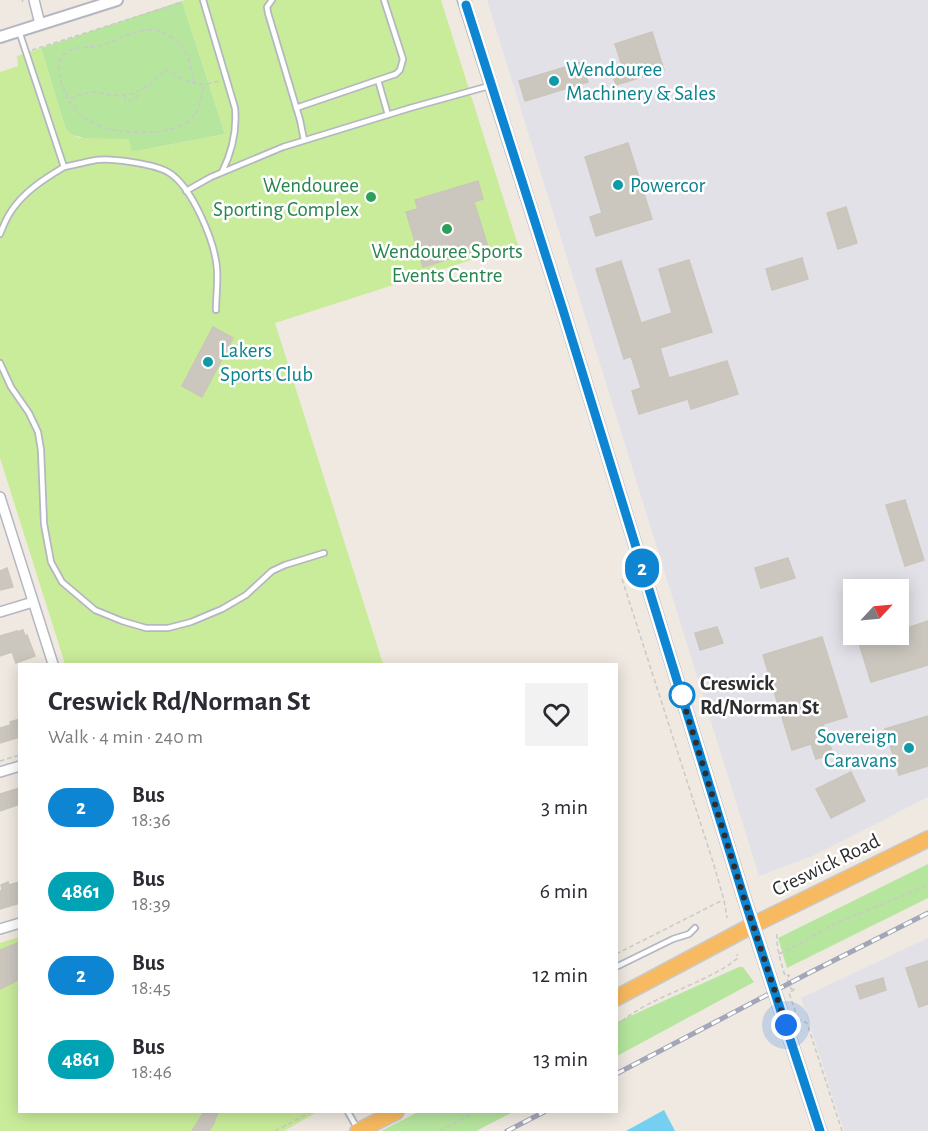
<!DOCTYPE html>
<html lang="en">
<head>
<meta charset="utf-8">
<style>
  body { margin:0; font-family:"Alegreya Sans",sans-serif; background:#f2f2f3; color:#2b2b33; height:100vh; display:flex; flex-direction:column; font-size:22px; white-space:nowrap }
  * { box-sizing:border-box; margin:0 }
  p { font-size:20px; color:#7c7c81 }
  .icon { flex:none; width:33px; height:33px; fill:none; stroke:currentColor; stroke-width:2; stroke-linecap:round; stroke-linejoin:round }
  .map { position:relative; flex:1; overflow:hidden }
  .drawer { position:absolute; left:18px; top:663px; width:600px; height:450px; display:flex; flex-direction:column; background:#fff; border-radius:0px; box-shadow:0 3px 15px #0003 }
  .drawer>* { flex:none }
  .badge { padding:0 12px; border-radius:20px; font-size:21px; line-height:39px }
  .needle { width:39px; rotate:64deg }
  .buttons { position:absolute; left:843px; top:579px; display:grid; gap:12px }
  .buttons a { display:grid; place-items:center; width:66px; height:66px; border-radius:0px; background:#fff; box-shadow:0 3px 15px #0003; font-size:30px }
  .you { position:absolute; width:30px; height:30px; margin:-15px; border:4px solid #fff; border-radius:50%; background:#1a73e8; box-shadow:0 0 0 9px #1a73e833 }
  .map>.badge { position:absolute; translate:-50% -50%; box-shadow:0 0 0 3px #fff }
  .round { display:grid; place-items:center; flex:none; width:63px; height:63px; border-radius:0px; background:#f2f2f3 }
  .headline { display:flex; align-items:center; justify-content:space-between; height:102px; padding:0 30px }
  h1 { font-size:28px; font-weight:700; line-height:45px }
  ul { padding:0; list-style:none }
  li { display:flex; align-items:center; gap:18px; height:84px; padding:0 30px }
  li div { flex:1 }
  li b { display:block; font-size:22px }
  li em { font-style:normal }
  li .badge { min-width:66px; font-weight:700; text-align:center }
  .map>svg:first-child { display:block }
</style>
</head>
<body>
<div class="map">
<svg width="928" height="1131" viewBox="0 0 928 1131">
  <rect width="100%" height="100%" fill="#efe9e1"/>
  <path fill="#e3e1e8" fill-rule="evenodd" d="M487 0H928V797L815 855 759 876ZM854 590H898V634H854Z
    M928 938V1131H844L801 998Z"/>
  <path fill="#b6e59e" d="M182 1 225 134 132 152 73 135 66 130 41 48Z
    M928 864V898L787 968 778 938Z
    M739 967H743L754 982 617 1056V1022Z
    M418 1112H513L476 1131H381Z"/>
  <path fill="#c9ec9a" d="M186 0H441L518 245 275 323 383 664H65L0 458V72L18 66 17 56 41 48 66 130 73 135 79 138 129 139 132 152 225 134 182 1Z
    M19 937 20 1112H317L284 1131H0V943Z"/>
  <path fill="#75cff0" d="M664 1110 675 1131H626Z"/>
  <path fill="#cbc7bf" stroke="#cbc5ba" stroke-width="1.5" d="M652 32 664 70 616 85 612 73 623 69 615 44Z
    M582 62 588 82 525 101 519 81Z
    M628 143 652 219 596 236 590 217 602 213 585 157Z
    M478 181 483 199 474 202 488 247 423 267 406 212 418 209 415 200Z
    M846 207 857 243 838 249 827 213Z
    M802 258 808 279 772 290 766 269Z
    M689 260 712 332 660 348 669 378 727 361 738 394 691 409 688 399 639 414 632 391 641 388 631 356 624 359 596 269 621 261 641 323 672 313 659 269Z
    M213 327 233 338 202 397 182 386Z
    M905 500 924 560 905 566 886 505Z
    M788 558 795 578 761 588 755 568Z
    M7 568 13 587 0 590V571Z
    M928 621V665L871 682 859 643 886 634H898V631Z
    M717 627 723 643 700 650 695 633Z
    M23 630 25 636 27 635 35 656 16 663 12 652 0 656V636L17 631V632Z
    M822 637 847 717 823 724 833 754 816 759 811 744 792 750 763 655Z
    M928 716V766L899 775 885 729Z
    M20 719V737L0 743V728L11 725 10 722Z
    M851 772 865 801 831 818 816 789Z
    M20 788V804L0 811V794Z
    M8 882 9 885 20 882V903L0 909V891L2 890 1 885Z
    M20 942V979L0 989V950Z
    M928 961V1004L919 1007 906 968Z
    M883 978 886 990 860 999 856 986Z
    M204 1112H218L214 1123 209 1131H192Z"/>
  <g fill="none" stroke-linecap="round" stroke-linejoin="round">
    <g stroke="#b4b7c1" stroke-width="8">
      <path id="service" d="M203 0 235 108C237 130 232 152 222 172
        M272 0 267 7 268 13 300 120 304 140
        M19 31 64 167C74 165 85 162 96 160 112 158 154 164 168 172 192 186 215 242 217 269 218 282 216 297 216 310
        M378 80 388 115
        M296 108 396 74 400 70 403 59 384 0
        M186 191 211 177 283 147 410 108 489 86
        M0 234C3 227 6 219 10 213 23 192 44 179 64 167
        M0 363 11 387 29 413 38 432 41 450 44 524 51 562 62 582 95 610 122 621 146 628H168L191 622 222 609 246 595 272 571 285 565 324 553
        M616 967 673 939 689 934 695 928
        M348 1112 357 1128"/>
    </g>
    <g stroke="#b4b7c1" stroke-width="12">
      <path id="minor" d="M34 0 40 24
        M0 497 53 664
        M0 612 33 602
        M0 772 20 766
        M0 929 20 923"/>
    </g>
    <g stroke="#b4b7c1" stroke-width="14">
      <path id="tertiary" d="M0 37 117 0"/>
    </g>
    <g stroke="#b4b7c1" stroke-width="15">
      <path id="secondary" d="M464 0 563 310 744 898 820 1131"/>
    </g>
    <g stroke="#c9c9c9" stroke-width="18">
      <path id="trunk" d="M616 998 753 925 928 839
        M358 1131 396 1112"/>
    </g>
    <path stroke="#c9c9c9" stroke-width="1.5" stroke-dasharray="4.5 3" stroke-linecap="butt" d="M22 0 23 2
      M32 50 179 3
      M196 84C190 73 191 62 186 53 182 45 173 38 166 34 146 22 118 41 99 46 87 48 67 45 61 59 55 71 63 88 68 99 77 96 87 92 97 92 102 93 106 95 111 95 135 98 152 86 165 69 175 75 189 84 201 84 207 85 214 82 220 81
      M124 95 126 99 129 101 136 98 139 92
      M69 101C76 112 85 119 97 125 119 135 172 137 191 119 199 111 202 96 203 85
      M622 579 713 862 724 900 727 918
      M0 761 20 755
      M777 934C776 948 781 962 785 976L789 975V976L787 978 791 989 794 988 795 989 789 993 797 1016 796 1021
      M616 954 723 900
      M779 954 797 945 836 923 919 889 928 884
      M797 1019 807 1023 842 1131
      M616 1026C650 995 703 986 738 958L737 954
      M275 1131 311 1112
      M440 1131 476 1112"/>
    <use href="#service" stroke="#fff" stroke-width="4.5"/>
    <use href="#minor" stroke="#fff" stroke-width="9"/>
    <use href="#tertiary" stroke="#fff" stroke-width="10"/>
    <use href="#secondary" stroke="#fff" stroke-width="12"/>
    <use href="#trunk" stroke="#f8ba60" stroke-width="15"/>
    <g stroke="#a3a6b8" stroke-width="5">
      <path id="rail" d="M616 1074 807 974 928 913
        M507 1131 544 1112"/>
    </g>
    <use href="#rail" stroke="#fff" stroke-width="3" stroke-dasharray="9" stroke-linecap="butt"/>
  </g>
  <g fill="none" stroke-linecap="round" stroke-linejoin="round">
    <g stroke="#fff" stroke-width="14">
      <path id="line" d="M466 5 563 310 744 898 820 1131"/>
    </g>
    <use href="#line" stroke="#0e85d2" stroke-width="9"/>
    <path stroke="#2e2e2e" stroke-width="6" stroke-dasharray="0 10.8" d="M682 695 679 688 744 898 786 1025"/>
  </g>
  <g fill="#0f9aa8" stroke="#fff" stroke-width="2">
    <circle cx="554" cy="81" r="6"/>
    <circle cx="618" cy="185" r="6"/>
    <circle cx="208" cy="362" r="6"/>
    <circle cx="909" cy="748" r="6"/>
  </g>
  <g fill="#2e9e5b" stroke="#fff" stroke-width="2">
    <circle cx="371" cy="197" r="6"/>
    <circle cx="447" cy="229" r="6"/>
  </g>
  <circle fill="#fff" stroke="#0e85d2" stroke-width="3" cx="682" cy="695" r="12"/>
  <g text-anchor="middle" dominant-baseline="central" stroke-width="5" stroke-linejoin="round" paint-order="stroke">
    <g font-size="21" fill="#0d838f" stroke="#fff" text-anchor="start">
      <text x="566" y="69">Wendouree<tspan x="566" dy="24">Machinery &amp; Sales</tspan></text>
      <text x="630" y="185">Powercor</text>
      <text x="220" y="350">Lakers<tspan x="220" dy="24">Sports Club</tspan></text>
      <text x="897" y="736" text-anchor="end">Sovereign<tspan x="897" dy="24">Caravans</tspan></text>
    </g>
    <g font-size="21" fill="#27864d" stroke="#fff" text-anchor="end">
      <text x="359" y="185">Wendouree<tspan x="359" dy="24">Sporting Complex</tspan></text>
      <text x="447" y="251" text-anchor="middle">Wendouree Sports<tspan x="447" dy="24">Events Centre</tspan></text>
    </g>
    <g font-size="21" font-weight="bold" fill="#2e2e2e" stroke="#fff" text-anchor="start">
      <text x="700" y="683">Creswick<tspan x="700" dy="24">Rd/Norman St</tspan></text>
    </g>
    <g font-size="21" fill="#2e2e2e" stroke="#fff">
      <text transform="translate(826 865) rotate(-26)">Creswick Road</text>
    </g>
  </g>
</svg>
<div class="buttons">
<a><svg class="needle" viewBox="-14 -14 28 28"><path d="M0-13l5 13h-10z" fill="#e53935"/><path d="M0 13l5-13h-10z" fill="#7c7c81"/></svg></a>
</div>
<div class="you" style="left:786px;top:1025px"></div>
<b class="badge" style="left:642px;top:568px;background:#0e85d2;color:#fff">2</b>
<section class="drawer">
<div class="headline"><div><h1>Creswick Rd/Norman St</h1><p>Walk · 4 min · 240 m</p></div><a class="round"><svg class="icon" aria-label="heart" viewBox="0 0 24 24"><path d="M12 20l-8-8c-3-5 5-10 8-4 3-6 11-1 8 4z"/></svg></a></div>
<ul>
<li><span class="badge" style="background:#0e85d2;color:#fff">2</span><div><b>Bus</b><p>18:36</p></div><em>3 min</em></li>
<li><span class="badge" style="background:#00a3b4;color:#fff">4861</span><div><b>Bus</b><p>18:39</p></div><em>6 min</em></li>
<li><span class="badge" style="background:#0e85d2;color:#fff">2</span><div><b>Bus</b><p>18:45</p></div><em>12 min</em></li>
<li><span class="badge" style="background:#00a3b4;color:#fff">4861</span><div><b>Bus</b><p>18:46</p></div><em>13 min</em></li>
</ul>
</section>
</div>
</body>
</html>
